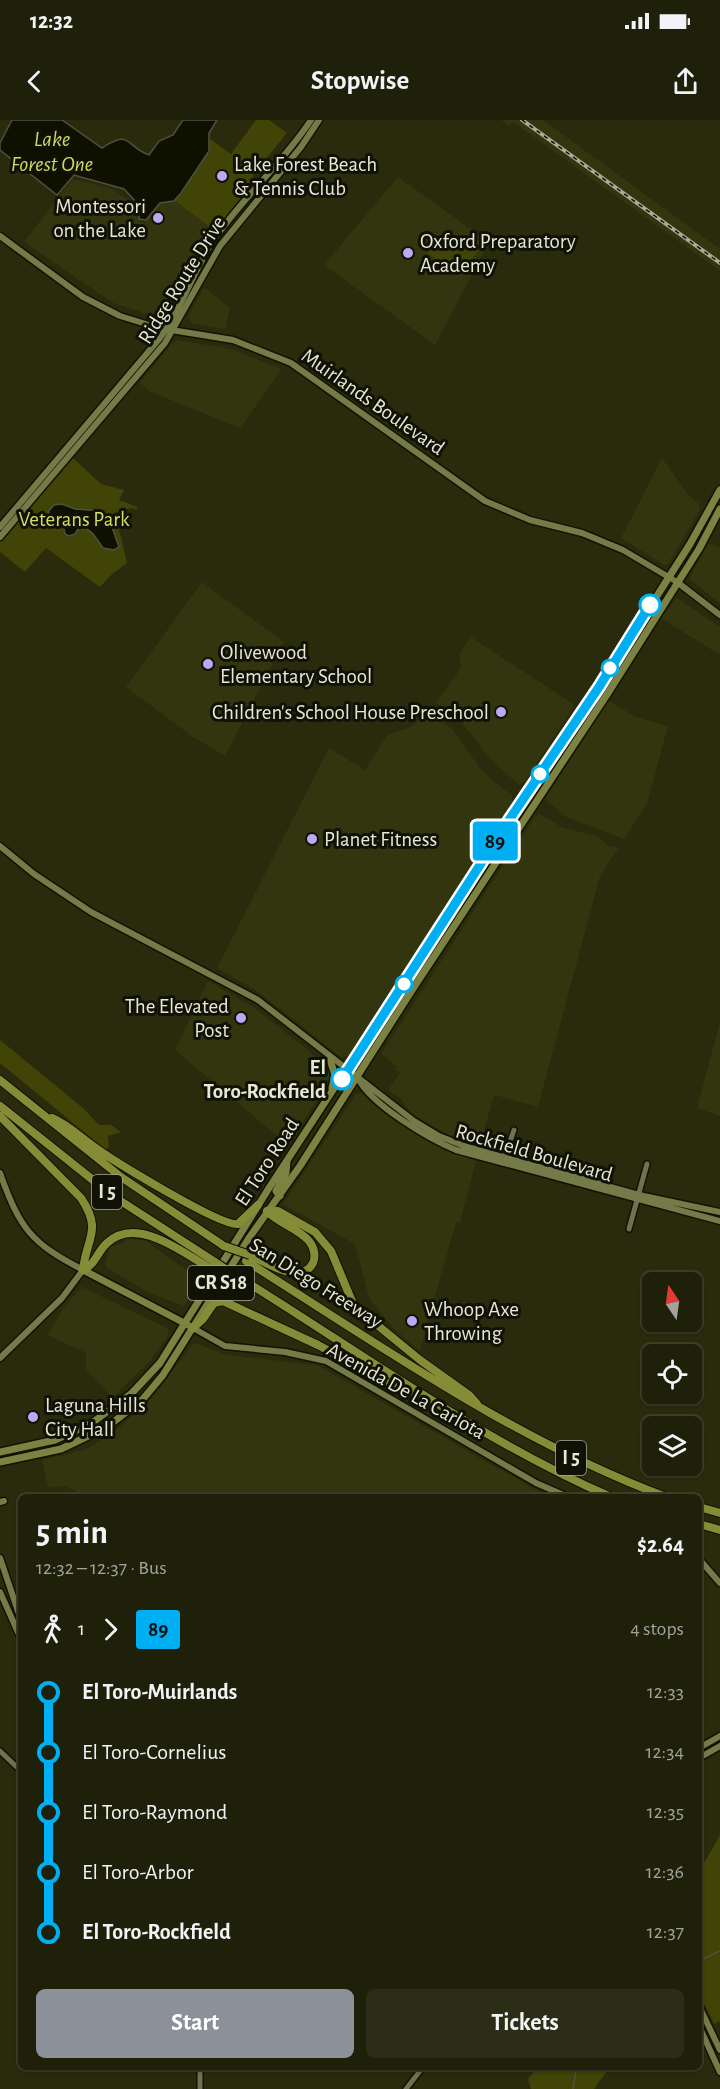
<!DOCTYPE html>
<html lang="en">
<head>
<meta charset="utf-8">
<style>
  body { margin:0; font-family:"Alegreya Sans",sans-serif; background:#2c2d17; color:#f1f3f6; height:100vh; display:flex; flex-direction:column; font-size:22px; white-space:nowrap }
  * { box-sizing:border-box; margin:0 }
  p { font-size:20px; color:#a1a39c }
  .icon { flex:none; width:33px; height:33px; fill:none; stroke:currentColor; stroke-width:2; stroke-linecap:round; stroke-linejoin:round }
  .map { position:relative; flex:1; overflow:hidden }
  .drawer { position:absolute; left:18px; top:1374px; width:684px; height:576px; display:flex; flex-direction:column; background:#1f2009; border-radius:9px; box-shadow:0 2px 4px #0004,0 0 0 2px #3c3e2a }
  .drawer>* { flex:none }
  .badge { padding:0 12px; border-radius:4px; font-size:21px; line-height:39px }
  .needle { width:39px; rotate:347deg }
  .fabs { position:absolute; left:642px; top:1152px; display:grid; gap:12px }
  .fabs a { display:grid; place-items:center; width:60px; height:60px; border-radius:9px; background:#1f2009; box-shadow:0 2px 4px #0004,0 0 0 2px #3c3e2a; font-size:30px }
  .map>.badge { position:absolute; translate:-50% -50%; box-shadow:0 0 0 3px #fff }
  .legs { display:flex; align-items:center; gap:9px; height:66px; padding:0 18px; font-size:20px }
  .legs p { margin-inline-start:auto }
  .headline { display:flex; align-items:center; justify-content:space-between; height:102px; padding:0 18px }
  h1 { font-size:33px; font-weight:600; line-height:45px }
  .action { display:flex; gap:12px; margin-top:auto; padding:12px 18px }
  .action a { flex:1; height:69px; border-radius:9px; background:#8c9099; color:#fff; font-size:24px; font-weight:600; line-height:69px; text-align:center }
  .action a+a { background:#2c2d17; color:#f1f3f6 }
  ul { padding:0 18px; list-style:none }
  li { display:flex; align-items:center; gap:21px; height:60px; font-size:22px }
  li i { display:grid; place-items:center; width:9px; height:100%; margin:0 8px; background:currentColor }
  li i::after { content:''; width:15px; height:15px; margin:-8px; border:4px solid; border-radius:50%; background:#1f2009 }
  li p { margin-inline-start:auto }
  li:first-child i { background:linear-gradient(#0000 50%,currentColor 0) }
  li:last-child i { background:linear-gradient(currentColor 50%,#0000 0) }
  .status { display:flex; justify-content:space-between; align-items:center; height:42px; padding:0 30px; background:#1f2009; direction:ltr }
  .status svg { height:16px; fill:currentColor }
  header { display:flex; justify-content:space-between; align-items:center; height:78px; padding:0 18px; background:#1f2009; font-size:27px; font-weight:600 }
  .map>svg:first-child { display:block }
</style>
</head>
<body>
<div class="status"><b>12:32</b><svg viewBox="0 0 49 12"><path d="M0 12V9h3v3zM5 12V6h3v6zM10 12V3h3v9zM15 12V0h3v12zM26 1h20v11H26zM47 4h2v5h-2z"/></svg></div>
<header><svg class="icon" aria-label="back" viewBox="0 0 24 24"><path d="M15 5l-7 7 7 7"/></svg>Stopwise<svg class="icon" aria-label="share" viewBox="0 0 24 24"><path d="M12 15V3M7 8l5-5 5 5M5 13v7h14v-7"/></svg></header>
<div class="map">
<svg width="720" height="1969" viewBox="0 0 720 1969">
  <rect width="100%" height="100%" fill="#292b0c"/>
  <path fill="#32350e" d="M501 0H543L720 129V151L513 2 509 6Z
    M398 57 489 122 435 225 324 145Z
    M72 59 112 69 138 87 135 96 144 103 160 84 175 81 215 111 169 196 163 199 113 183 24 122Z
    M204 167 230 188 225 209 192 204 188 196Z
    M178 220 231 229 282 249 240 308 149 271 140 263 173 222Z
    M662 338 687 373 699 384 700 390 668 444 664 445 621 418Z
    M708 424 720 427V483L689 459Z
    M202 462 284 522 225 636 193 617 126 567Z
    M677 478 720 507V535L661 498Z
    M471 517 575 585 525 662 519 665 489 638 463 604 436 582 461 548 459 535Z
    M611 582 636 597 668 606 647 684 624 719 566 697 545 679 607 583Z
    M430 592 452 609 483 652 512 675V682L419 831 350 935 342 938 257 871 217 848 329 628 365 650 388 614 409 608Z
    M540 694 562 707 596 716 609 726 619 727 600 756 538 987 494 975 480 1026 451 1017 411 993 401 979 388 970 400 952 395 949 397 946 381 934 535 696Z
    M208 861 253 887 307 929 329 951V962L288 1025 175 930Z
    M720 902V996L697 988Z
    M362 973 418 1015 441 1028 476 1041 460 1103 456 1102 420 1231 392 1207 369 1178 355 1124 283 1084 356 974Z
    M125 1119 144 1120 201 1160 184 1186 149 1173 107 1148 105 1143 110 1127 125 1122Z
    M82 1167 167 1208 169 1215 148 1243 112 1278 86 1249V1233L47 1215 64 1187Z
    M192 1224H198L227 1235 317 1245 547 1376 88 1377 65 1366 48 1368 42 1340 84 1330 112 1314 154 1276Z"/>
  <path fill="#404407" d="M256 0H269L287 13 253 55 254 67 215 111 175 81 209 31 210 19 231 34Z
    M451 116H469L483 123 462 155 458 156 427 133 436 123Z
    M73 338 101 364 124 370 119 380 137 387V390L132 388 115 392 127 443 111 455 100 467 46 428 25 452 0 432V422Z
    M0 920 83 988 99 1005H111L121 1012 108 1016 109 1026 106 1030 0 943Z
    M720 1715V1901L714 1904 699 1873V1752Z
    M538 1947H610L594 1969H531L528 1959Z"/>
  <path fill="#0e1000" stroke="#4f5140" stroke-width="1.5" d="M12 0H62L102 28C131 9 125 26 149 35L159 21 173 15 183 0H217L209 13V31L181 73 174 81 160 83 146 100 139 99V85L124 69 74 55 57 75 0 30V23Z
    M62 384 75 389 103 391 108 396 119 427 114 430 103 428C95 417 93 410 80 406L75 414 69 416 65 414 63 404 48 392 54 385Z"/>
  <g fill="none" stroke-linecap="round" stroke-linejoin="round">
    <path stroke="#4f5140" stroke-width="1.5" d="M699 1841 720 1831
      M573 1969 576 1951 580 1947"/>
    <g stroke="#121300" stroke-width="8">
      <path id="tertiary" d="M504 1039 514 1010
        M629 1109 647 1044
        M0 1631 21 1651
        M200 1947V1969
        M406 1969 423 1947"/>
    </g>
    <g stroke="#121300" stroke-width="9">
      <path id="secondary" d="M0 116 83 177 120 196 159 208 233 220 291 243 485 381 530 400 582 413 623 430 677 462 720 495
        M0 407 160 218C182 188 193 152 213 121 242 78 282 44 311 0
        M0 417 165 223 220 126 301 27 319 0
        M0 726 34 754 91 792 258 880 414 1001 439 1016 464 1026 639 1075 720 1092
        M358 958C370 984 429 1019 456 1030L720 1101
        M0 1053C20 1109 31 1123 83 1150L62 1178 0 1238
        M193 1208 225 1226 285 1232 326 1241 536 1363 568 1377
        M0 1382 4 1381
        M0 1438 21 1500
        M699 1439 720 1463
        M0 1472 21 1519
        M699 1628 720 1616
        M699 1638 720 1626
        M699 1886 720 1930
        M699 1906 720 1952"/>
    </g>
    <g stroke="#121300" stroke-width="10">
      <path id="primary" d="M329 937 335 955 332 968
        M280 1076 276 1071 286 1053 287 1041
        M83 1150 188 1205
        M0 1332 55 1320 92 1303 132 1273 160 1243 269 1068 509 700 599 567 690 424 720 370
        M0 1342 61 1329 107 1307 143 1279 163 1255 249 1118 300 1046 414 867 608 573 699 429 720 389"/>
    </g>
    <g stroke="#121300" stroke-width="10">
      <path id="motorway" d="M0 960 121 1057 224 1126
        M0 986 113 1076 215 1142
        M0 996 81 1078C103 1111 86 1118 83 1150
        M52 998C68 1005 79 1016 93 1026 112 1040 221 1107 238 1104L258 1085
        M267 1091H278L315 1112 331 1131 354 1186 420 1240 469 1275 477 1284
        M250 1135C265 1142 301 1166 313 1143 316 1136 314 1127 309 1121 298 1108 279 1104 267 1091
        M246 1141C383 1227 514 1320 666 1377
        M83 1150C96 1144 97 1132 107 1123 137 1095 183 1133 210 1148
        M237 1156C360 1232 478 1319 611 1377
        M193 1208 203 1199 214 1183 223 1181 318 1225 397 1268 415 1272
        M699 1387 720 1393
        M699 1404 720 1410"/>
    </g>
    <use href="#tertiary" stroke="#6e7251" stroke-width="5"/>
    <use href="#secondary" stroke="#757a49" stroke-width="6"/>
    <use href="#primary" stroke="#7c8241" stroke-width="7"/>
    <use href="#motorway" stroke="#858c37" stroke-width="8"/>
    <g stroke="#a9ab95" stroke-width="4">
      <path id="rail" d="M522 0 720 143"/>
    </g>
    <use href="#rail" stroke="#111206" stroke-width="1.5" stroke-dasharray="4.5" stroke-linecap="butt"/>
    <g stroke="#121300" stroke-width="10" stroke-linecap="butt">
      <path id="motorway-bridge" d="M224 1126 250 1135
        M215 1142 230 1152
        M210 1148 237 1156"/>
    </g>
    <use href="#motorway-bridge" stroke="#858c37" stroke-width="8"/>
  </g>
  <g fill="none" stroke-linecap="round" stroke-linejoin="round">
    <g stroke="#fff" stroke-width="14">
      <path id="line-1" d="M342 959 509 700 599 567 650 485"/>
    </g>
    <use href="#line-1" stroke="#00aff2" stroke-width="9"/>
  </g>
  <g fill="#baaaf6" stroke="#111206" stroke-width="2">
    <circle cx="222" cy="56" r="6"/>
    <circle cx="158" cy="98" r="6"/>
    <circle cx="408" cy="133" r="6"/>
    <circle cx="208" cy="544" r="6"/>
    <circle cx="501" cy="592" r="6"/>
    <circle cx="312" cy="719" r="6"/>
    <circle cx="241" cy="898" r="6"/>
    <circle cx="412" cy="1201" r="6"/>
    <circle cx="33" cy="1297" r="6"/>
  </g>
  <g fill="#fff" stroke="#00aff2" stroke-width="3">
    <circle cx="650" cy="485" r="10"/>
    <circle cx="610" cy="548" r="8"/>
    <circle cx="540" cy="654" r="8"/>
    <circle cx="404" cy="864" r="8"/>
    <circle cx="342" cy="959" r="10"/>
  </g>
  <g text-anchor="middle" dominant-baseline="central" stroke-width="6" stroke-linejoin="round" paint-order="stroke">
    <g fill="#111206" stroke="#a6a898" stroke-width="1.5">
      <rect x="92" y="1055" width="30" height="34" rx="4.5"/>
      <rect x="188" y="1146" width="66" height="34" rx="4.5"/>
      <rect x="556" y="1321" width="30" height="34" rx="4.5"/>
    </g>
    <g font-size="20" font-weight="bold" fill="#e6e8d6">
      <text x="107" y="1072">I 5</text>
      <text x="221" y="1163">CR S18</text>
      <text x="571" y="1338">I 5</text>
    </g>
    <g font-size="21" fill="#e6e8d6" stroke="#111206" text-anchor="start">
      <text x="234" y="44">Lake Forest Beach<tspan x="234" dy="24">&amp; Tennis Club</tspan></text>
      <text x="146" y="86" text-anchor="end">Montessori<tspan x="146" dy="24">on the Lake</tspan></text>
      <text x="420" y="121">Oxford Preparatory<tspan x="420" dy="24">Academy</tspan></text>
      <text x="220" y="532">Olivewood<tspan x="220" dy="24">Elementary School</tspan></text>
      <text x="489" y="592" text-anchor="end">Children's School House Preschool</text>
      <text x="324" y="719">Planet Fitness</text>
      <text x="229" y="886" text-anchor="end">The Elevated<tspan x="229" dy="24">Post</tspan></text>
      <text x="424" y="1189">Whoop Axe<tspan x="424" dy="24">Throwing</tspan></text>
      <text x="45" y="1285">Laguna Hills<tspan x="45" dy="24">City Hall</tspan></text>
    </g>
    <g font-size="21" fill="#e6e8d6" stroke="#111206">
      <text transform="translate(182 160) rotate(-58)">Ridge Route Drive</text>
      <text transform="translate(373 282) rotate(35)">Muirlands Boulevard</text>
      <text transform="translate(534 1033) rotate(16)">Rockfield Boulevard</text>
      <text transform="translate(267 1042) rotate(-57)">El Toro Road</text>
      <text transform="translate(316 1163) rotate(32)">San Diego Freeway</text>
      <text transform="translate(406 1271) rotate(29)">Avenida De La Carlota</text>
    </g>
    <g font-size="21" fill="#d4dd64" stroke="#111206">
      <text x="74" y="399">Veterans Park</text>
    </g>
    <g font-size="21" font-weight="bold" fill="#e6e8d6" stroke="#111206" text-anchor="end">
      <text x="326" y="947">El<tspan x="326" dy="24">Toro-Rockfield</tspan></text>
    </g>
    <g font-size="22" font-style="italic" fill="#cfd95f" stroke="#111206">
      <text x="52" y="19">Lake<tspan x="52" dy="25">Forest One</tspan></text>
    </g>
  </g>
</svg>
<div class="fabs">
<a><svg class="needle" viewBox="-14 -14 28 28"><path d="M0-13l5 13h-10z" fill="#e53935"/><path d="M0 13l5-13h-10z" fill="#a1a39c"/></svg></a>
<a><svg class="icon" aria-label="locate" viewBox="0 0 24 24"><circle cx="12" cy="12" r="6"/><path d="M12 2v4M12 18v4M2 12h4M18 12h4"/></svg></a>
<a><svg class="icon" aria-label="layers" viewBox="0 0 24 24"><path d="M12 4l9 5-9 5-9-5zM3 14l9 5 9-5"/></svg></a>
</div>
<b class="badge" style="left:495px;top:721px;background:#00aff2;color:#111">89</b>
<section class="drawer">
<div class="headline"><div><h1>5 min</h1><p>12:32 – 12:37 · Bus</p></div><b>$2.64</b></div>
<div class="legs"><svg class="icon" aria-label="walk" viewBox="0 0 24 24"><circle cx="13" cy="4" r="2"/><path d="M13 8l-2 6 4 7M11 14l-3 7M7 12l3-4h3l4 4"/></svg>1<svg class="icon" aria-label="forward" viewBox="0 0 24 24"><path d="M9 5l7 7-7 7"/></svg><b class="badge" style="background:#00aff2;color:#111">89</b><p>4 stops</p></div>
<ul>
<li><i style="color:#00aff2"></i><b>El Toro-Muirlands</b><p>12:33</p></li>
<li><i style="color:#00aff2"></i><span>El Toro-Cornelius</span><p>12:34</p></li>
<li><i style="color:#00aff2"></i><span>El Toro-Raymond</span><p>12:35</p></li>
<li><i style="color:#00aff2"></i><span>El Toro-Arbor</span><p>12:36</p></li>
<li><i style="color:#00aff2"></i><b>El Toro-Rockfield</b><p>12:37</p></li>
</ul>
<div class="action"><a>Start</a><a>Tickets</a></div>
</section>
</div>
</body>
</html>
